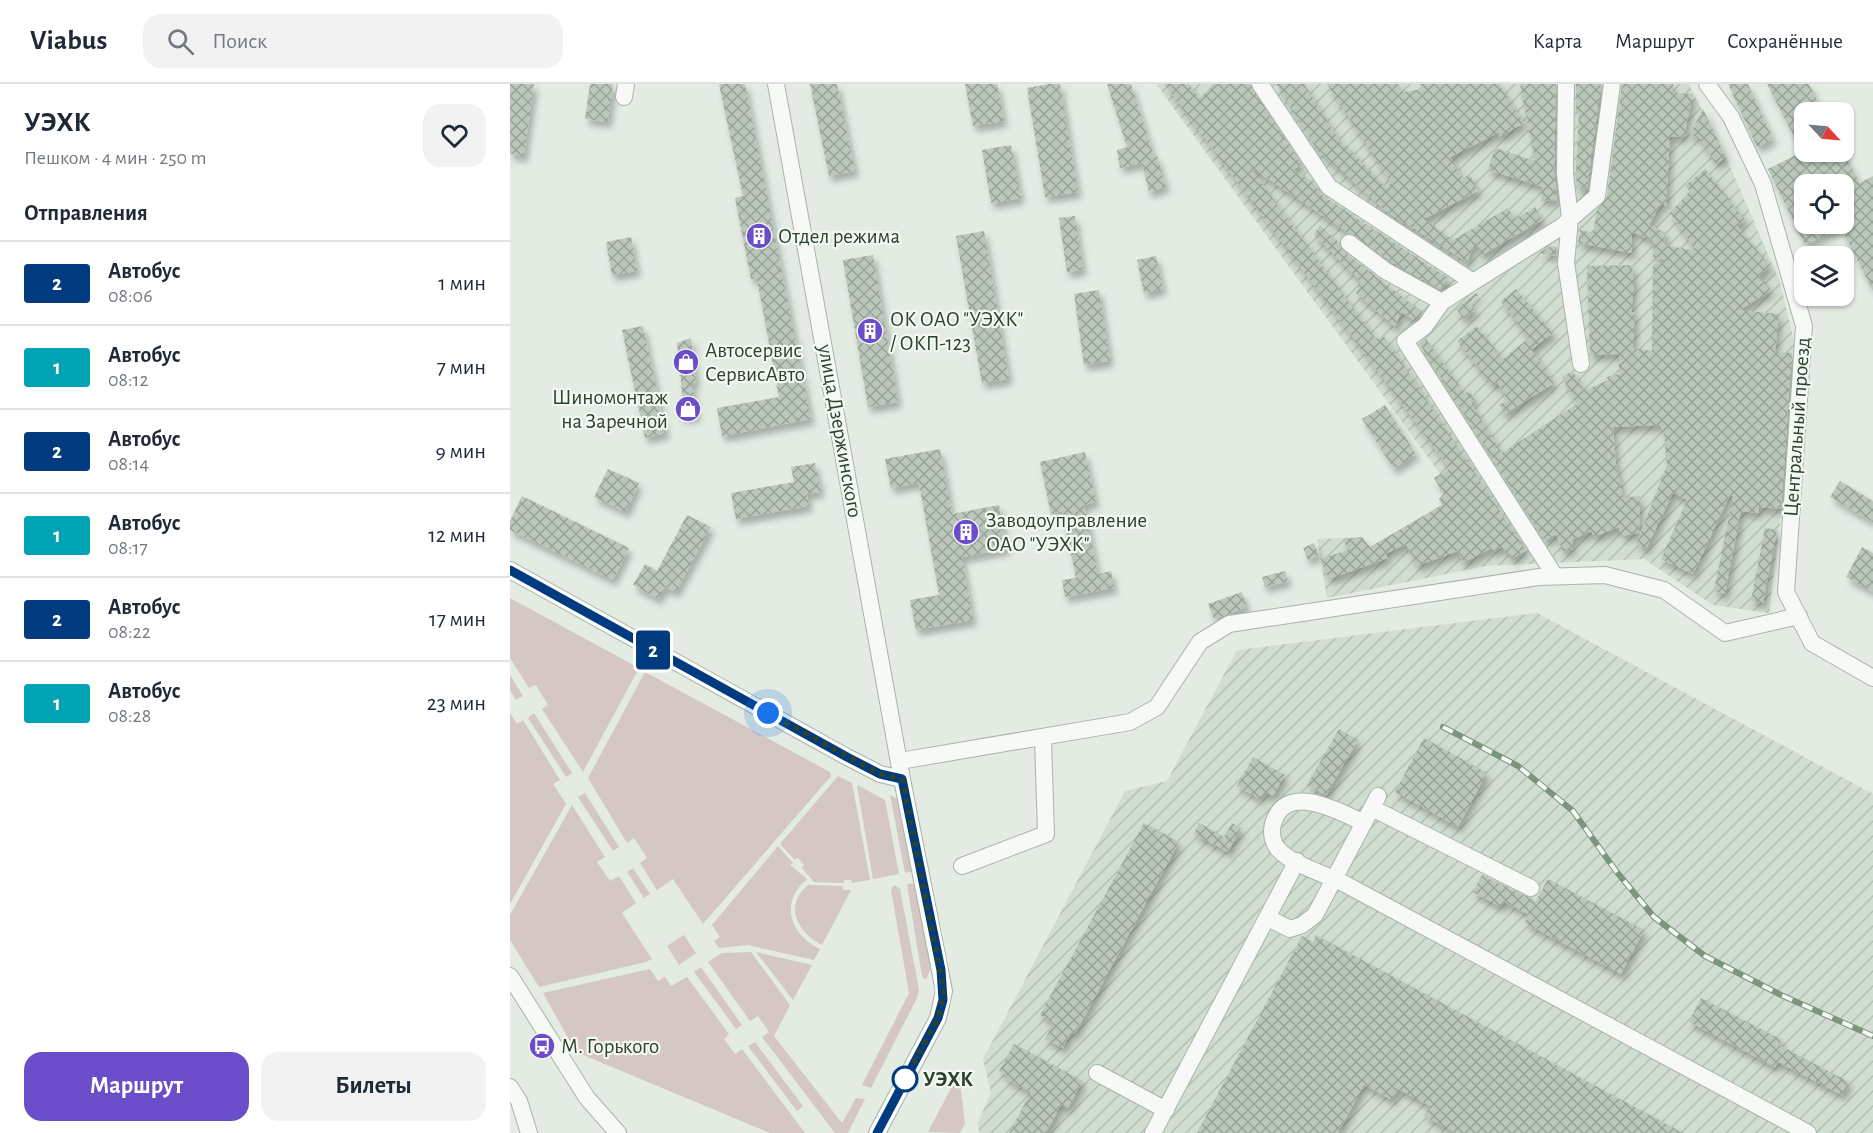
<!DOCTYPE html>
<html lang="ru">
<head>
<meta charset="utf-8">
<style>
  body { margin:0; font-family:"Alegreya Sans",sans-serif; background:#f2f2f3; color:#1f2937; height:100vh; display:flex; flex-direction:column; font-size:22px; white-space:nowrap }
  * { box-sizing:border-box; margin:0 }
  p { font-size:20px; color:#747a83 }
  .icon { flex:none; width:33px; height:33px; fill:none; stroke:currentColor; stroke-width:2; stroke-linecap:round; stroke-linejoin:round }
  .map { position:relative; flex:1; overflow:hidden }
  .details { display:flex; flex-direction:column; background:#fff; width:510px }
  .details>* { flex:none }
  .badge { padding:0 12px; border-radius:4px; font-size:21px; line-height:39px }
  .needle { width:39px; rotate:116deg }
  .tools { position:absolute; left:1284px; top:18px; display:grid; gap:12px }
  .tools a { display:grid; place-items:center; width:60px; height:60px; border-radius:12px; background:#fff; box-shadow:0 2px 4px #0004; font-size:30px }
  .you { position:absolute; width:30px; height:30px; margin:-15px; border:4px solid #fff; border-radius:50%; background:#1a73e8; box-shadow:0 0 0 9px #1a73e833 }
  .map>.badge { position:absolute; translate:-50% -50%; box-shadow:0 0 0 3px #fff }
  h2 { padding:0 24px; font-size:22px; line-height:54px }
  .round { display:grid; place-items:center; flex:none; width:63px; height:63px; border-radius:18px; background:#f2f2f3 }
  .head { display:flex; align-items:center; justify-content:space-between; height:102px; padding:0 24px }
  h1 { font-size:28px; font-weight:700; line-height:45px }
  .button { display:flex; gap:12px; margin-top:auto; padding:12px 24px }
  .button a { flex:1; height:69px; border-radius:18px; background:#6b4dca; color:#fff; font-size:24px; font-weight:700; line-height:69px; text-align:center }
  .button a+a { background:#f2f2f3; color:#1f2937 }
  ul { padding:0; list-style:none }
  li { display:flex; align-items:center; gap:18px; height:84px; padding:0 24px; border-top:2px solid #e0e1e3 }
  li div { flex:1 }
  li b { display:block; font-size:22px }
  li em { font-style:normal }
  li .badge { min-width:66px; font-weight:700; text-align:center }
  header { display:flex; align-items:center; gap:36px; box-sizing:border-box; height:84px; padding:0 30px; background:#fff; border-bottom:2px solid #e0e1e3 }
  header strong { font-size:28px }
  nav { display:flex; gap:33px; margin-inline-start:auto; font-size:21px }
  .search { width:420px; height:54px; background:#f2f2f3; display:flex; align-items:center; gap:15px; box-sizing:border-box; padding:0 21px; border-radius:18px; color:#747a83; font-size:22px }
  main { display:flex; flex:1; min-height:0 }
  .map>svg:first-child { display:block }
</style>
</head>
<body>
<header>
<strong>Viabus</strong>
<div class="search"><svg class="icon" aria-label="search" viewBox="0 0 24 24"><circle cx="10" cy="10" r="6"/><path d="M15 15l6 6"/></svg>Поиск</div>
<nav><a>Карта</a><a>Маршрут</a><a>Сохранённые</a></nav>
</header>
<main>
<section class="details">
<div class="head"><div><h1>УЭХК</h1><p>Пешком · 4 мин · 250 m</p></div><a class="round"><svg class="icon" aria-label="heart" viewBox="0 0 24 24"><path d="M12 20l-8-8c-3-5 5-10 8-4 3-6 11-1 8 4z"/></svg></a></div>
<h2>Отправления</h2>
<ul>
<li><span class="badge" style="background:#003b80;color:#fff">2</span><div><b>Автобус</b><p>08:06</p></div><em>1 мин</em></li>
<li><span class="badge" style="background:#00a3b4;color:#fff">1</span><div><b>Автобус</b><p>08:12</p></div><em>7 мин</em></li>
<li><span class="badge" style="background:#003b80;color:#fff">2</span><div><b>Автобус</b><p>08:14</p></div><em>9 мин</em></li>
<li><span class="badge" style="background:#00a3b4;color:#fff">1</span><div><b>Автобус</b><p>08:17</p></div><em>12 мин</em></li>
<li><span class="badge" style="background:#003b80;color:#fff">2</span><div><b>Автобус</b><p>08:22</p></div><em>17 мин</em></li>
<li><span class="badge" style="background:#00a3b4;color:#fff">1</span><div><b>Автобус</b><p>08:28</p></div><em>23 мин</em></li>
</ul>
<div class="button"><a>Маршрут</a><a>Билеты</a></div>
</section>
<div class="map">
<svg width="1363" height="1049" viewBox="0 0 1363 1049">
  <defs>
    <pattern id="industrial-furrows" width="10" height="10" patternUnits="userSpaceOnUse" patternTransform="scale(1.5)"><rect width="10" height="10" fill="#d1ddd1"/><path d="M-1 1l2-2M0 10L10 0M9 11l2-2" fill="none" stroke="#b4bfb4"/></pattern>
    <pattern id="building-cross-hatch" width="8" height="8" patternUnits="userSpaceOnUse" patternTransform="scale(1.5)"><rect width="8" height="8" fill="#bac7ba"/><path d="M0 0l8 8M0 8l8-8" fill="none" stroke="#97a397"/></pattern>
    <filter id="shadow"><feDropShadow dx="3.5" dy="6" stdDeviation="3" flood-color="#0004"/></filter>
  </defs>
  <rect width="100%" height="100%" fill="#e3ebe3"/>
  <path fill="url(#industrial-furrows)" d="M646 0H1179L1216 73 1270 198 1287 270 1272 425 1259 529 1203 521 1134 475 976 482 817 514 807 455 852 453 860 463 932 421 929 415 933 410 924 394 930 390Z
    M1027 529 1363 710V1049H469L468 1038 481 1009 473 975 615 707 657 697 727 566Z"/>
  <path fill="#d4c7c4" d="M0 514 129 584 73 688 32 625 38 621 26 601 19 604 0 574Z
    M135 588 320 688 321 692 193 840 163 795 147 806 130 779 137 774 124 754 117 759 78 694Z
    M0 591 13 612 6 616 0 606Z
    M0 629 7 640 13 636 50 696 43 700 56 720 0 820Z
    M24 629 62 689 56 693 18 634Z
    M328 692 342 699 360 796 342 799 341 796H334V799L304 798 292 784 294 781 288 774 285 776 270 760Z
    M347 701 375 716 389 790 363 795Z
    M75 709 109 763 103 767 68 713Z
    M380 711 388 715 403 787 395 789Z
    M62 721 95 773 87 778 100 797 109 792 126 819 112 829 142 875 136 878 29 903 0 856V831Z
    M268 762 283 779 280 781 297 795C269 818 280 851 310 865L304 876 238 861 209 864 204 857 210 853 202 841Z
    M123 784 140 810 134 814 117 788Z
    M406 799 421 884 416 896 412 892 397 800Z
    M298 801 333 802V806H341L312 861C288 849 273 822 298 801Z
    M384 801 390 805 409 906 406 916 361 1004 352 1001 399 909 381 806Z
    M174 851 186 869 169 881 157 862Z
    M241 868 280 921 264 952 332 1039 346 1014 355 1015 338 1049H325L252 953 259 948 248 932 240 937 198 878 212 869Z
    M246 868 302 881 283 916Z
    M191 883 232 941 226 945 184 888Z
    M140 885 148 897 155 893 161 902 177 893 219 950 214 955 225 970 232 965 295 1049H260L66 968 33 909Z
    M245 958 293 1022 287 1027 238 962Z
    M449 989 455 1040 450 1049 418 1048Z"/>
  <path fill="url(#building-cross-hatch)" fill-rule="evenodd" filter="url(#shadow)" d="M0 0H24L14 72 0 70Z
    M80 0H103L98 38 75 35Z
    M209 0H235L301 335 212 352 207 324 269 313 247 195H241L225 114 233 112Z
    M300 0H327L345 87 319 92Z
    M455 0H487L494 37 463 42Z
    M538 0H550L568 108 535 113 517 4Z
    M597 0H621L644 73 647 72 656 103 639 108 632 79 610 84 607 66 617 63Z
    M654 0H679L689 14 707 0H740L791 80 784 86 803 98 813 112 938 194 930 205 888 182 740 83 866 255 874 252 1016 466 1002 475 992 463 984 468 982 464 953 479 948 467 907 482 896 460 875 470 878 474 819 495 810 475 838 466 833 455 852 453 860 463 932 421 929 415 934 410 924 394 940 385Z
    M766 0H794L833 62 835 60 876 104 881 99 817 0H888L893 8 913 5 910 0H989L1014 39 988 54 990 48 940 73 953 94 960 91 968 107 914 135 943 156 998 124 1005 135 1025 123 1032 136 972 171 965 159 957 178 877 128 808 67Z
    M1010 0H1046L1044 89 1047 116 1031 117 1033 103 978 86 985 64 1025 77Z
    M1066 0H1091L1077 105 1067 103 1066 88 1069 28 1066 25Z
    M1112 0H1163V9L1183 10 1174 52 1160 53 1156 123 1152 118 1139 141 1155 148 1154 161 1186 167 1160 129 1180 107 1175 102 1195 85 1235 136 1227 142 1260 182 1249 192 1261 206 1230 226 1269 230 1265 268 1282 269 1271 425 1249 423 1248 429 1231 427 1215 510 1204 507 1223 412 1220 411 1183 490 1151 475 1177 416 1163 409 1136 465 1126 460 1157 381 1154 349 1150 341 1103 343 1106 380 1113 414 1130 412 1129 449 1111 452 1109 443 1084 453 1081 447 1062 456 1063 464 1053 468 1046 450 1035 457 910 261 916 255 955 310 959 307 965 315 961 319 992 369 1067 320 1052 293 1063 287 1074 307 1098 296 1097 293 1109 290V270L1080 271 1077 182 1122 181 1124 203 1121 228 1125 229 1123 264 1142 267 1143 180 1155 179 1156 176 1143 173 1144 157 1122 148V169L1068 159 1070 146 1083 149 1087 126 1097 113Z
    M1218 0H1238L1263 55 1247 63Z
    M1257 0H1299L1313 28H1294V68H1333L1350 99 1363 92V207L1331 144 1295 161 1258 85 1292 68ZM1294 100H1334V140H1294Z
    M1193 25 1216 73 1206 80 1188 52H1179Z
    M501 61 511 114 481 119 472 66Z
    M565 132 573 186 557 188 549 134Z
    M810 141 829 159 833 167 912 228 904 236 891 228 885 243 846 209 851 198 804 151Z
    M474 147 499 295 472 299 446 152Z
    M121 153 127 187 102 191 96 158Z
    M1041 162 1047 163 1046 172 1029 169Z
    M363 171 388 318 358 323 333 176Z
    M646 172 653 205 634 209 627 176Z
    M1006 205 1043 249 1022 265 1044 299 995 330 989 321 998 316 987 298 983 302 947 257 967 242 993 275 1019 254 991 217Z
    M589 206 600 277 574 281 564 210Z
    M966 209 968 211 959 219 965 226 954 235 946 225Z
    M133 242 156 349 135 354 112 246Z
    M181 254 186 298 182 299 187 332 171 334 170 318 173 317 167 259Z
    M875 321 906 370 884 385 852 335Z
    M430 365 442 430 489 421 497 465 452 473 463 536 406 546 400 516 429 511 409 399 381 404 375 375Z
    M575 368 586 418 574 421 588 490 601 487 604 504 555 513 552 496 566 494 552 427 541 430 530 378Z
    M305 379 311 408 297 410 299 422 226 435 221 409 284 398 281 383Z
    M98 385 129 399 116 428 84 413Z
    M1330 397 1363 417V438L1320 413Z
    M12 412 119 464 103 496 0 446V437Z
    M177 431 201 443 166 508 155 503 148 515 123 501 135 480 147 487Z
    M1255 444 1267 446 1253 519 1241 517Z
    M804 459 809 471 798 476 793 464Z
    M1352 463 1363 469V508L1336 493Z
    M775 487 778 497 755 503 752 493Z
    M732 508 737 523 704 535 698 520Z
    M829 645 848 656 816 711 797 701Z
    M914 654 977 689 948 743 885 708Z
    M743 673 775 691 763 712 754 708 750 715 727 702Z
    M634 739 669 758 565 950 561 948 553 964 535 955 544 939 530 931Z
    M689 739 714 753 722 739 731 744 718 768 684 750Z
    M972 791 1026 817 1038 795 1134 846 1111 890 1015 839 1019 831 993 817 991 823 963 808Z
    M806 851 1173 1049H946L914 1032 920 1022 888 1005 882 1016 854 1001 828 1049H687L792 852 803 858Z
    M1191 914 1272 956 1269 961 1339 998 1332 1011 1268 978 1265 983 1179 938Z
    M504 960 573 997 558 1024 551 1021 536 1049H499L521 1008 496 995 498 992 489 987Z"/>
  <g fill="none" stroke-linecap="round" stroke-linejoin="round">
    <g stroke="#a8b5a8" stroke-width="18">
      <path id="minor" d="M266 0 392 695 434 907 428 934 367 1049
        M750 0 819 103 963 198 1051 143 1087 112 1102 0
        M1056 0 1055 89 1060 135 1056 179 1071 280
        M1197 0 1221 33 1253 100 1294 242 1276 508 1302 559 1363 594
        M114 13 116 0
        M839 159 876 187 932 218
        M963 198 932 218 915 242 895 257 1045 492
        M0 486 337 673 370 690 392 695
        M390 677 620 638 647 623 690 558 719 540 1029 493 1095 491 1154 506 1215 549 1289 532
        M862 724 1021 804
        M854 739C829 727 775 697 763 740 761 748 762 759 769 766 781 780 817 791 835 800L1298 1049
        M452 782 536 750 533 654
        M758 834 780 845 792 841 805 831 868 712
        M0 892 77 1014 108 1049
        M587 989 656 1026
        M0 1003 9 1017 19 1049
        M643 1049 787 777"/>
    </g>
    <use href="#minor" stroke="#f6f9f6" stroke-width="16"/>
    <g stroke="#7d947d" stroke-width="6">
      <path id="rail" d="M933 643 1008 682 1063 727 1106 787 1144 833 1195 872 1271 911 1363 952"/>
    </g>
    <use href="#rail" stroke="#f3f8f3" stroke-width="4" stroke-dasharray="11" stroke-linecap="butt"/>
  </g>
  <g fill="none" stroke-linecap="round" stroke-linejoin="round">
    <g stroke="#fff" stroke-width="14">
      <path id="line" d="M0 486 337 673 370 690 392 695 431 886 433 916 428 934 367 1049"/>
    </g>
    <use href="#line" stroke="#003b80" stroke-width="9"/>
    <path stroke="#2b422c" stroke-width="6" stroke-dasharray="0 10.8" d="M258 629 370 690 392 695 434 908 428 934 395 995"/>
  </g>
  <defs>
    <g id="building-disc" transform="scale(1.35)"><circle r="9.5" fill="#6b4dca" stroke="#f3f8f3"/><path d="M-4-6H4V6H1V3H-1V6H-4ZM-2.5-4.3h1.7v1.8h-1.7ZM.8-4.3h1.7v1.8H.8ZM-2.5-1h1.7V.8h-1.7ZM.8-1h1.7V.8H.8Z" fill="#fff"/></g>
    <g id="shop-disc" transform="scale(1.35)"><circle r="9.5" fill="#6b4dca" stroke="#f3f8f3"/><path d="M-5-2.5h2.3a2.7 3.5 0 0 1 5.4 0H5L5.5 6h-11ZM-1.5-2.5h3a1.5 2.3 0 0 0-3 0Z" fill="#fff"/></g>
    <g id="bus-disc" transform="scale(1.35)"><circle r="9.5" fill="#6b4dca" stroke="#f3f8f3"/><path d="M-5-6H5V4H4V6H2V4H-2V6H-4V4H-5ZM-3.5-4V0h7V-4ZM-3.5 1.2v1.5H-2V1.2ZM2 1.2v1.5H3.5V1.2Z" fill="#fff"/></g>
  </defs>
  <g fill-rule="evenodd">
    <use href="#building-disc" x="249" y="152"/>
    <use href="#building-disc" x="360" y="247"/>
    <use href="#shop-disc" x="176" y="278"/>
    <use href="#shop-disc" x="178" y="325"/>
    <use href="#building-disc" x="456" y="448"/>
    <use href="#bus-disc" x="32" y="962"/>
  </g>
  <circle fill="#fff" stroke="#003b80" stroke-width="3" cx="395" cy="995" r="12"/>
  <g text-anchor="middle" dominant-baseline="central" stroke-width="4.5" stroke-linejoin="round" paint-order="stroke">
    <g font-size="21" fill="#2b422c" stroke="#f3f8f3" text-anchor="start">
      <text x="268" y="152">Отдел режима</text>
      <text x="380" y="235">ОК ОАО "УЭХК"<tspan x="380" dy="24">/ ОКП-123</tspan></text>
      <text x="195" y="266">Автосервис<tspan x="195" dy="24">СервисАвто</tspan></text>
      <text x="158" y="313" text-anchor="end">Шиномонтаж<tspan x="158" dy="24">на Заречной</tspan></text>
      <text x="476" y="436">Заводоуправление<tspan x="476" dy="24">ОАО "УЭХК"</tspan></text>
      <text x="51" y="962">М. Горького</text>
    </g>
    <g font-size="21" fill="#2b422c" stroke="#f3f8f3">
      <text transform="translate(1287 343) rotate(-86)">Центральный проезд</text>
      <text transform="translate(330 347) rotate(80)">улица Дзержинского</text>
    </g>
    <g font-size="21" font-weight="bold" fill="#2b422c" stroke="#f3f8f3" text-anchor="start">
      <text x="413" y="995">УЭХК</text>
    </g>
  </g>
</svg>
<div class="tools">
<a><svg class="needle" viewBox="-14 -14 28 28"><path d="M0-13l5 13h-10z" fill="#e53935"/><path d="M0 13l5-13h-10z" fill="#747a83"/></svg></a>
<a><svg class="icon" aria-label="locate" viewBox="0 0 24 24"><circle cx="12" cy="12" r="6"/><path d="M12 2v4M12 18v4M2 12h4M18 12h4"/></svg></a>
<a><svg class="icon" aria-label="layers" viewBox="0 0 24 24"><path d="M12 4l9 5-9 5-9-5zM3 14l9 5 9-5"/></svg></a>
</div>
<div class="you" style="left:258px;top:629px"></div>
<b class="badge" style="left:143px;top:566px;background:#003b80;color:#fff">2</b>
</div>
</main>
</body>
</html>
